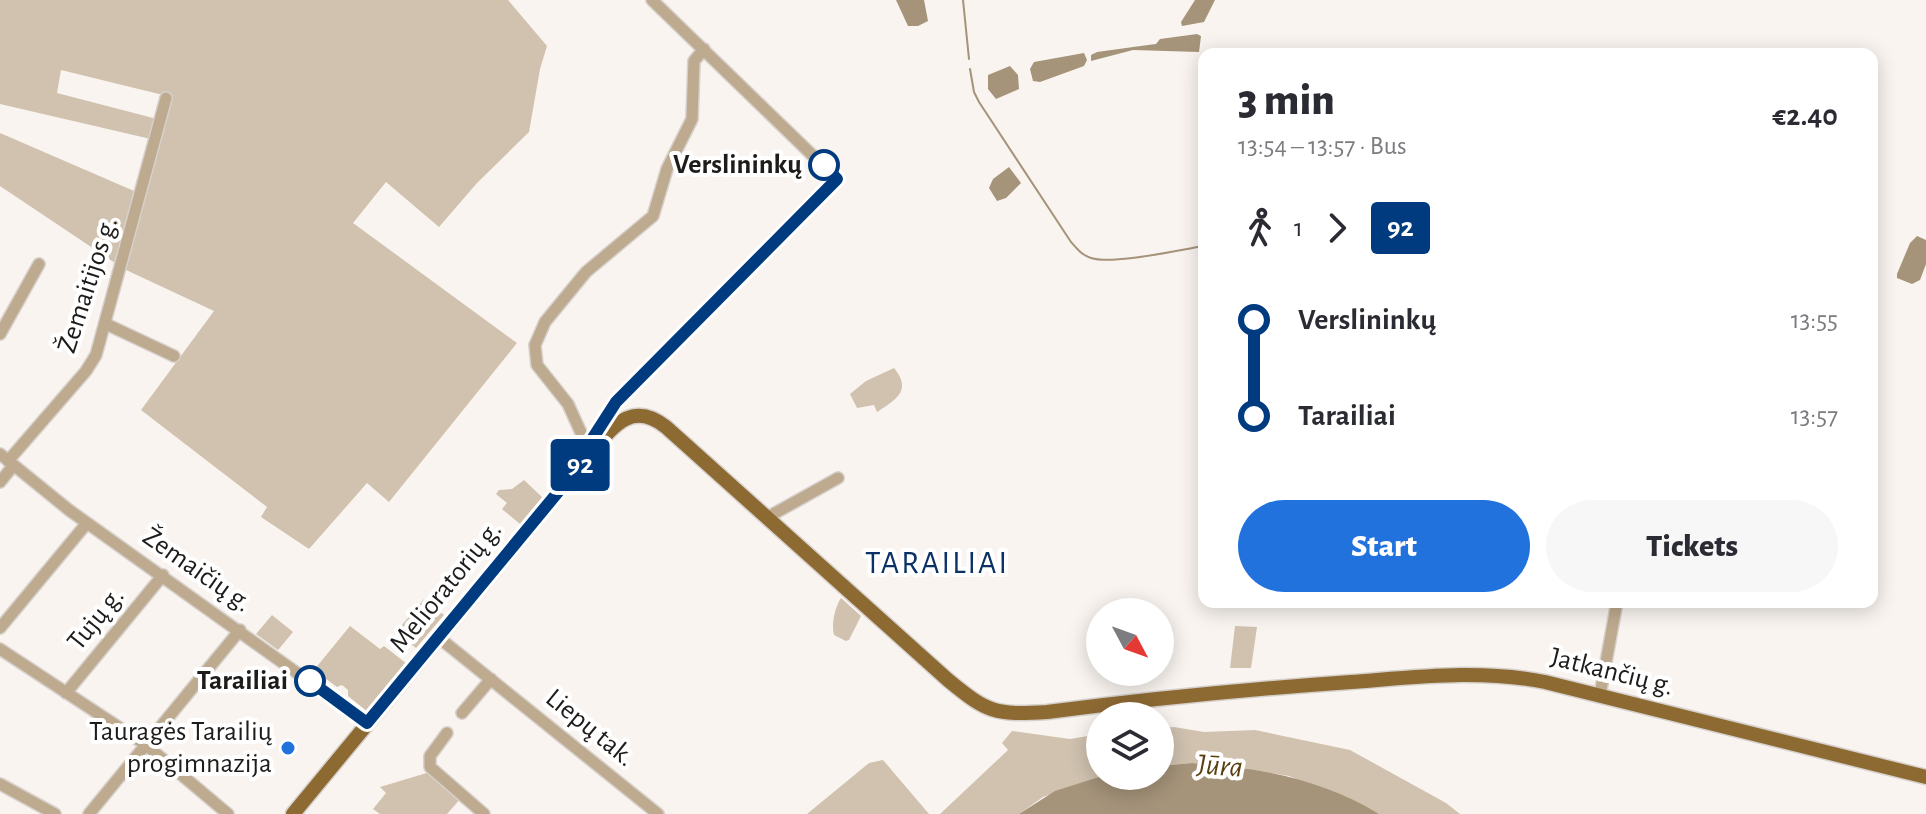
<!DOCTYPE html>
<html lang="en">
<head>
<meta charset="utf-8">
<style>
  body { margin:0; font-family:"Alegreya Sans",sans-serif; background:#f7f7f7; color:#2b2b33; height:100vh; display:flex; flex-direction:column; font-size:30px; white-space:nowrap }
  * { box-sizing:border-box; margin:0 }
  p { font-size:26px; color:#7c7c81 }
  .icon { flex:none; width:44px; height:44px; fill:none; stroke:currentColor; stroke-width:2; stroke-linecap:round; stroke-linejoin:round }
  .map { position:relative; flex:1; overflow:hidden }
  .side { position:absolute; left:1198px; top:48px; width:680px; height:560px; display:flex; flex-direction:column; background:#fff; border-radius:16px; box-shadow:0 4px 20px #0003 }
  .side>* { flex:none }
  .badge { padding:0 16px; border-radius:6px; font-size:28px; line-height:52px }
  .needle { width:52px; rotate:131deg }
  .tools { position:absolute; left:1086px; top:598px; display:grid; gap:16px }
  .tools a { display:grid; place-items:center; width:88px; height:88px; border-radius:50%; background:#fff; box-shadow:0 4px 20px #0003; font-size:40px }
  .map>.badge { position:absolute; translate:-50% -50%; box-shadow:0 0 0 4px #fff }
  .legs { display:flex; align-items:center; gap:12px; height:88px; padding:0 40px; font-size:26px }
  .legs p { margin-inline-start:auto }
  .headline { display:flex; align-items:center; justify-content:space-between; height:136px; padding:0 40px }
  h1 { font-size:44px; font-weight:800; line-height:60px }
  .button { display:flex; gap:16px; margin-top:auto; padding:16px 40px }
  .button a { flex:1; height:92px; border-radius:48px; background:#2172dd; color:#fff; font-size:32px; font-weight:800; line-height:92px; text-align:center }
  .button a+a { background:#f7f7f7; color:#2b2b33 }
  ul { padding:0 40px; list-style:none }
  li { display:flex; align-items:center; gap:28px; height:96px; font-size:30px }
  li i { display:grid; place-items:center; width:12px; height:100%; margin:0 10px; background:currentColor }
  li i::after { content:''; width:20px; height:20px; margin:-10px; border:6px solid; border-radius:50%; background:#fff }
  li p { margin-inline-start:auto }
  li:first-child i { background:linear-gradient(#0000 50%,currentColor 0) }
  li:last-child i { background:linear-gradient(currentColor 50%,#0000 0) }
  .map>svg:first-child { display:block }
</style>
</head>
<body>
<div class="map">
<svg width="1926" height="814" viewBox="0 0 1926 814">
  <rect width="100%" height="100%" fill="#f9f4ef"/>
  <path fill="#d0c2af" fill-rule="evenodd" d="M0 0H508L547 46 540 69 529 132 477 183 439 227 386 182 353 223 517 343 389 502 367 483 309 549 261 517 267 507 141 410 214 311 124 269 0 186V133L141 194 155 140 0 104ZM61 70 163 95 157 119 57 93Z
    M894 368C912 390 897 399 877 412L874 405 857 408 850 394 866 381Z
    M524 480 543 498 520 524 502 509 507 503 496 494 499 490 512 489Z
    M841 598 861 616 849 640 846 641 834 635C831 624 835 607 841 598Z
    M424 599 444 615 416 648 396 632Z
    M272 615 293 632 278 650 256 634Z
    M350 626 380 649 384 646 407 664 368 712 348 696V690L342 685 337 687 314 670Z
    M1235 626 1257 627 1251 668H1230Z
    M1174 727 1204 732 1255 730 1350 750 1446 803 1460 814H1379L1289 776 1230 766 1192 763 1160 766V728Z
    M1012 731 1070 739 1100 734V776H1102L1043 797 1019 814H940L1008 750 1002 743Z
    M883 760 929 814H807L869 763Z
    M430 772 461 798 447 814H380L373 809 386 793 380 787Z"/>
  <path fill="#a5937a" d="M896 0H924L928 21 918 26H908Z
    M1195 0H1215L1204 22 1182 26 1181 22Z
    M1197 34 1201 36 1199 52 1133 50 1091 61V55L1097 52 1148 45 1156 44 1160 39Z
    M1084 53 1087 60 1084 66 1040 82 1033 81 1030 69 1034 62Z
    M1010 66 1018 75 1019 89 996 99 988 89V75Z
    M1009 167 1021 183 1006 198 997 201 989 188 993 179Z
    M1917 236 1926 240V264L1920 280 1912 284 1897 278V274L1910 243Z
    M1192 763C1257 767 1322 779 1379 814H1019L1055 791 1102 776H1160V766Z"/>
  <g fill="none" stroke-linecap="round" stroke-linejoin="round">
    <path stroke="#a5937a" stroke-width="2" d="M963 0 969 59
      M970 69 974 92 979 102 1071 242C1077 249 1082 255 1091 258 1113 265 1178 250 1204 246"/>
    <g stroke="#d6d1cd" stroke-width="14">
      <path id="minor" d="M106 324 174 356
        M0 334 39 264
        M589 444 582 435 568 404 537 365 535 345 545 322 586 272 653 216 667 169 692 119 694 61 704 49
        M0 454 69 510 367 723
        M585 457 589 444 616 402 837 179 652 0
        M8 461 86 371 96 355 166 98
        M0 482 13 466
        M768 517 838 478
        M0 628 87 523
        M438 637 658 814
        M0 649 146 745 228 814
        M66 693 163 575
        M1600 695 1617 602
        M462 713 491 679
        M447 733 430 756V767L484 814
        M0 784 55 814
        M89 814 240 630"/>
    </g>
    <g stroke="#d6d1cd" stroke-width="17">
      <path id="major" d="M293 814 584 461C609 433 628 397 666 427L948 680C988 713 995 715 1047 712 1148 699 1250 689 1351 682 1417 677 1480 669 1545 682L1926 777"/>
    </g>
    <use href="#minor" stroke="#beaa8e" stroke-width="11"/>
    <use href="#major" stroke="#8e6a33" stroke-width="14"/>
  </g>
  <g fill="none" stroke-linecap="round" stroke-linejoin="round">
    <g stroke="#fff" stroke-width="18">
      <path id="line-1" d="M310 681 367 723 582 463 589 444 616 402 837 179 824 165"/>
    </g>
    <use href="#line-1" stroke="#003b80" stroke-width="12"/>
  </g>
  <g fill="#fff" stroke="#003b80" stroke-width="4">
    <circle cx="824" cy="165" r="14"/>
    <circle cx="310" cy="681" r="14"/>
  </g>
  <circle fill="#2172dd" stroke="#fff" stroke-width="3" cx="288" cy="748" r="8"/>
  <g text-anchor="middle" dominant-baseline="central" stroke-width="8" stroke-linejoin="round" paint-order="stroke">
    <g font-size="28" font-weight="bold" fill="#1e1c1a" stroke="#fff" text-anchor="end">
      <text x="802" y="165">Verslininkų</text>
      <text x="288" y="681">Tarailiai</text>
    </g>
    <g font-size="28" fill="#1e1c1a" stroke="#fff">
      <text transform="translate(88 285) rotate(-72)">Žemaitijos g.</text>
      <text transform="translate(197 570) rotate(35)">Žemaičių g.</text>
      <text transform="translate(446 587) rotate(-51)">Melioratorių g.</text>
      <text transform="translate(96 619) rotate(-51)">Tujų g.</text>
      <text transform="translate(1612 672) rotate(14)">Jatkančių g.</text>
      <text transform="translate(590 728) rotate(39)">Liepų tak.</text>
    </g>
    <g font-size="28" fill="#1e1c1a" stroke="#fff" text-anchor="end">
      <text x="272" y="732">Tauragės Tarailių<tspan x="272" dy="32">progimnazija</tspan></text>
    </g>
    <g font-size="30" font-style="italic" fill="#5a3f11" stroke="#fff">
      <text transform="translate(1220 766) rotate(4)">Jūra</text>
    </g>
    <g font-size="32" letter-spacing="2" fill="#0b3165" stroke="#fff">
      <text x="937" y="563">TARAILIAI</text>
    </g>
  </g>
</svg>
<div class="tools">
<a><svg class="needle" viewBox="-14 -14 28 28"><path d="M0-13l5 13h-10z" fill="#e53935"/><path d="M0 13l5-13h-10z" fill="#7c7c81"/></svg></a>
<a><svg class="icon" aria-label="layers" viewBox="0 0 24 24"><path d="M12 4l9 5-9 5-9-5zM3 14l9 5 9-5"/></svg></a>
</div>
<b class="badge" style="left:580px;top:465px;background:#003b80;color:#fff">92</b>
<section class="side">
<div class="headline"><div><h1>3 min</h1><p>13:54 – 13:57 · Bus</p></div><b>€2.40</b></div>
<div class="legs"><svg class="icon" aria-label="walk" viewBox="0 0 24 24"><circle cx="13" cy="4" r="2"/><path d="M13 8l-2 6 4 7M11 14l-3 7M7 12l3-4h3l4 4"/></svg>1<svg class="icon" aria-label="forward" viewBox="0 0 24 24"><path d="M9 5l7 7-7 7"/></svg><b class="badge" style="background:#003b80;color:#fff">92</b></div>
<ul>
<li><i style="color:#003b80"></i><b>Verslininkų</b><p>13:55</p></li>
<li><i style="color:#003b80"></i><b>Tarailiai</b><p>13:57</p></li>
</ul>
<div class="button"><a>Start</a><a>Tickets</a></div>
</section>
</div>
</body>
</html>
